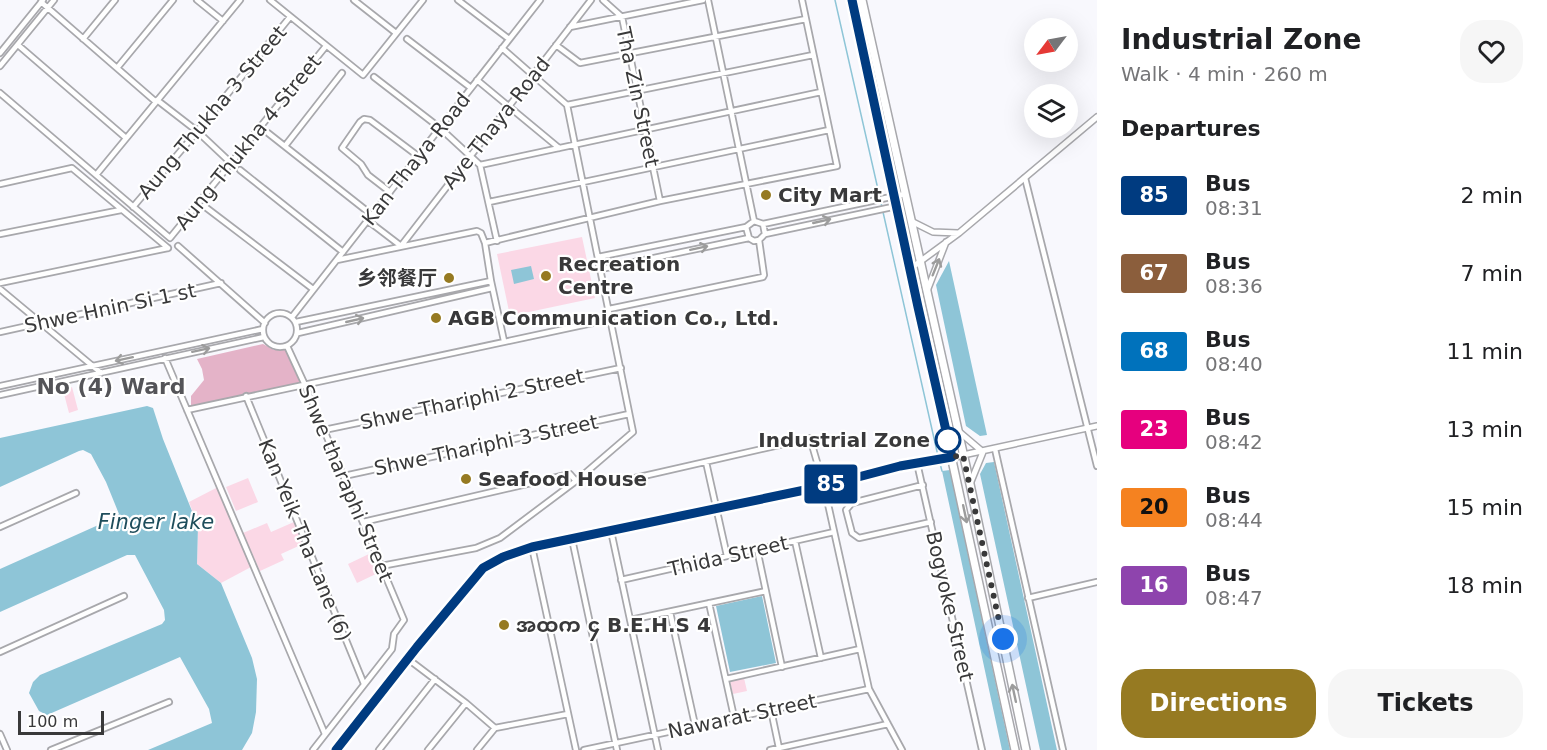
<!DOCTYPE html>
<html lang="en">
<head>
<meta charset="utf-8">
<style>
  body { margin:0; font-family:"DejaVu Sans","Noto Sans SC","Noto Sans Myanmar",sans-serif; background:#f6f6f6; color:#202124; height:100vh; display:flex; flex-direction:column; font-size:22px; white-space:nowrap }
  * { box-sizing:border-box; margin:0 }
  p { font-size:20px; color:#757577 }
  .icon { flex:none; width:33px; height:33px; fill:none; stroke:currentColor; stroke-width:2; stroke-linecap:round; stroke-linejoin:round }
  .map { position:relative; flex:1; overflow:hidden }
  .details { display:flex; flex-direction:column; background:#fff; width:450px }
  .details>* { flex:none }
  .badge { padding:0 12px; border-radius:4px; font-size:21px; line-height:39px }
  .needle { width:39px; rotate:238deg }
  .fabs { position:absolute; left:1024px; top:18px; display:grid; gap:12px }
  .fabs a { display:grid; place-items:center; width:54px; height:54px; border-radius:50%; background:#fff; box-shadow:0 6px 24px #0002; font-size:30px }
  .scale { position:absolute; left:18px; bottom:15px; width:86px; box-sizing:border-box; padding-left:6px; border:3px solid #39393a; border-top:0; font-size:16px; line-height:21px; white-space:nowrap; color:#39393a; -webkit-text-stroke:4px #fff; paint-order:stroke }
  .you { position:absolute; width:30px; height:30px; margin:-15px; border:4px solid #fff; border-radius:50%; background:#1a73e8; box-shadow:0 0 0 9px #1a73e833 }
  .map>.badge { position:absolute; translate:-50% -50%; box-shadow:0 0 0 3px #fff }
  h2 { padding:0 24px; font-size:22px; line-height:54px }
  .round { display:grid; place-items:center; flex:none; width:63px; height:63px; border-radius:24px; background:#f6f6f6 }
  .headline { display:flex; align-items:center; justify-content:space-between; height:102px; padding:0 24px }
  h1 { font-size:28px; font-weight:800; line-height:45px }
  .action { display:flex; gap:12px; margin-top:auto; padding:12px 24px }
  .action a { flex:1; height:69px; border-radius:24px; background:#967a22; color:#fff; font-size:24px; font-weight:800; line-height:69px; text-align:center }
  .action a+a { background:#f6f6f6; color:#202124 }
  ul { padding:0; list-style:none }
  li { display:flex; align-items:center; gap:18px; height:78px; padding:0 24px }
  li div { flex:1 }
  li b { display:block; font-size:22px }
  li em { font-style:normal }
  li .badge { min-width:66px; font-weight:700; text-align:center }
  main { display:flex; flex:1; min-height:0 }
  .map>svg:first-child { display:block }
</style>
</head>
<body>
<main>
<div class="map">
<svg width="1097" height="750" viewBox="0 0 1097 750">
  <rect width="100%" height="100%" fill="#f8f8fd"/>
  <path fill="#fbd8e6" d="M582 237 595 298 510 316 497 254Z
    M72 387 78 410 69 413 63 390Z
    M248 478 258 502 236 511 226 487Z
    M218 487 251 567 221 583 197 564 198 526 189 502Z
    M294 522 303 544 281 554 284 560 260 571 243 533 267 523 271 532Z
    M369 554 378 573 357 583 348 564Z
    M744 678 747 691 733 694 730 681Z"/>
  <path fill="#e4b3c8" d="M263 344 274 350H286L300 383 191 406V396L204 380 202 369 197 359Z"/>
  <path fill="#8ec5d7" d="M949 261 987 435 980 436 966 426 936 285Z
    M531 266 534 279 514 284 511 270Z
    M147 406 153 408 163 439 198 526 197 564 221 583 252 658 257 679 256 712 252 733 242 750H148L212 723 209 709 180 657 47 715 39 711 29 693 33 682 40 675 162 624 165 620 164 610 135 555H127L0 612V569L114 518 119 514 106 482 91 454 83 450 79 451 0 487V438Z
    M994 462 1057 750H1040L980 474 986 463Z
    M950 470 1010 750H1002L942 471Z
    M762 596 776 663 730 672 716 606Z"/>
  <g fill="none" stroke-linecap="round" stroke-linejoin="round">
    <path stroke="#8ec5d7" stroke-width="1.5" d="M835 0 882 207
      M883 212 938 456
      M939 460 942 471"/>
    <g stroke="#a8a8ac" stroke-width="8">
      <path id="minor" d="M197 0 223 21
        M270 0 363 75 423 0
        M354 0 396 33
        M458 0 509 39
        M603 0 622 17 660 201
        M708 0 754 221
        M41 2 156 102
        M570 27 703 0
        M83 39 115 0
        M407 39 471 88
        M18 45 126 138
        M556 45 580 63 806 19
        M0 53 43 0
        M0 66 54 0
        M117 68 173 0
        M374 77 440 128 480 165 497 241
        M477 80 559 148
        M0 93 170 238 326 46
        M157 100 197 131 231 163
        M567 105 813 55
        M268 133 372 215
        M285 146 342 73
        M480 165 821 92
        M240 170 343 252
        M96 175 240 0
        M1025 178 1097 466
        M0 184 72 168 168 248
        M390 192 368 175 361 164 342 148 360 122 364 119 370 120 418 156
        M489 202 829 130
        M204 206 313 289
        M133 207 195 134 290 17
        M367 220 401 246 591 0
        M763 224 905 194
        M0 234 121 210
        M765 234 897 206
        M485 243 660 201 837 166 802 0
        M178 246 265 323
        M598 257 746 227
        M337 260 477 231 481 233 485 243 491 281 504 341
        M601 269 749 238 754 241 759 240 765 234 763 224 754 221 746 227 749 238
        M0 283 168 248
        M0 289 101 373
        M609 309 763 277 764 275 759 240
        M263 330a17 17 0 1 1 34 0a17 17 0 1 1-34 0Z
        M292 317 540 0
        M296 322 491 281
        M0 332 221 283
        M298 333 492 288
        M287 346 305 385 404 620 394 634 392 649 313 750
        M165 358 325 734
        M0 386 263 329
        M0 395 264 337
        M246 396 364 684
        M187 410 611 319
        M324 430 621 368
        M995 449 1063 750
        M706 462 727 556
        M917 463 982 750
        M344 476 629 414
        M613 483 810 438 824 486 869 689 902 750
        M923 485 852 503 846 510 852 533 859 538 931 522
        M363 522 570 474 576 481
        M0 527 76 493
        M611 531 658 750
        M572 539 617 750
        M795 541 821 658
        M532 547 576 750
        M757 549 782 667
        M381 566 476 548 500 538 576 481 633 432 567 105 502 48
        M621 580 834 532
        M1028 598 1097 582
        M709 603 734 717
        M670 612 695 725
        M630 620 766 591
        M0 652 124 596
        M408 659 466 703 495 728 568 714
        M726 679 860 649
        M771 710 779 748
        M0 734 7 750
        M51 750 169 702
        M379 750 435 679
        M428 750 466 703
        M477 750 495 728
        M584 750 869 689
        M770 750 888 724"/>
    </g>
    <g stroke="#a8a8ac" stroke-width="8">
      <path id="tertiary" d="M911 221 933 232 958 233
        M910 269 959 233 1097 117
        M927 291 946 242
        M957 430 983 452
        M963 455 1097 426
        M970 484 983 452"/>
    </g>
    <g stroke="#a8a8ac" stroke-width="9">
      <path id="secondary" d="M336 750 417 647 484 568 503 557 532 547 824 486 917 463 963 455"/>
    </g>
    <g stroke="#a8a8ac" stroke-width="10">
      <path id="primary" d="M852 0 1015 750
        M862 0 970 484 1026 750"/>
    </g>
    <use href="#minor" stroke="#fff" stroke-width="4.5"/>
    <use href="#tertiary" stroke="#fff" stroke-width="5"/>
    <use href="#secondary" stroke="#fff" stroke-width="6"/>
    <use href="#primary" stroke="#fff" stroke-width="7"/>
  </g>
  <defs><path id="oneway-shaft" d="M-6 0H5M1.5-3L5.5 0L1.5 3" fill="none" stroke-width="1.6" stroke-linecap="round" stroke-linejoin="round" transform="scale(1.5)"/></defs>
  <g stroke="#9c9c9c">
    <use href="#oneway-shaft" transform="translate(822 221) rotate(-13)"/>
    <use href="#oneway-shaft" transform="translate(699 248) rotate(-12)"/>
    <use href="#oneway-shaft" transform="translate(936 267) rotate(-68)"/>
    <use href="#oneway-shaft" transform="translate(355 320) rotate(-13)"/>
    <use href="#oneway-shaft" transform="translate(201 350) rotate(-12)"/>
    <use href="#oneway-shaft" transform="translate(124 359) rotate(168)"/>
    <use href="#oneway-shaft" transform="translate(965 514) rotate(78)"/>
    <use href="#oneway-shaft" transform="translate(1014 693) rotate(-102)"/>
  </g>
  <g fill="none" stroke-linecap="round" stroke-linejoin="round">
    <g stroke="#fff" stroke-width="14">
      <path id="line" d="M336 750 417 647 483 568 503 557 532 547 824 486 900 466 952 457 918 307 852 0"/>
    </g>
    <use href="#line" stroke="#003b80" stroke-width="9"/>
    <path stroke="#39393a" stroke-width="6" stroke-dasharray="0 10.8" d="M948 440 952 457 963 455 1003 639"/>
  </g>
  <g fill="#967a22" stroke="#fff" stroke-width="2">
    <circle cx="766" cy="195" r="6"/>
    <circle cx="546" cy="276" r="6"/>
    <circle cx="449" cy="278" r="6"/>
    <circle cx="436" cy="318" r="6"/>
    <circle cx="466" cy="479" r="6"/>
    <circle cx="504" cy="625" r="6"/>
  </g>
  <circle fill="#fff" stroke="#003b80" stroke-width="3" cx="948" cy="440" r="12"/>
  <g text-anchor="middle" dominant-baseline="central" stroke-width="4.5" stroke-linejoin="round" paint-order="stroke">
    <g font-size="20" fill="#39393a" stroke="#fff">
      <text transform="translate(638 97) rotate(78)">Tha Zin Street</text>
      <text transform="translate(212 112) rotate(-50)">Aung Thukha 3 Street</text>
      <text transform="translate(496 123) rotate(-52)">Aye Thaya Road</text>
      <text transform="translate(248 142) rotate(-51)">Aung Thukha 4 Street</text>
      <text transform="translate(416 159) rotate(-52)">Kan Thaya Road</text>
      <text transform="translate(110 308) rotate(-12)">Shwe Hnin Si 1 st</text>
      <text transform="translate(472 399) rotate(-12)">Shwe Thariphi 2 Street</text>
      <text transform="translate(486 445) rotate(-12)">Shwe Thariphi 3 Street</text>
      <text transform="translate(346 483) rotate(67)">Shwe tharaphi Street</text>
      <text transform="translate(305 540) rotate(68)">Kan Yeik Tha Lane (6)</text>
      <text transform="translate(728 556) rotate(-13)">Thida Street</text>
      <text transform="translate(950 606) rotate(77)">Bogyoke Street</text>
      <text transform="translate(742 716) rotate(-12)">Nawarat Street</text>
    </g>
    <g font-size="20" font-weight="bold" fill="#39393a" stroke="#fff" text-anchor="start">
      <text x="778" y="195">City Mart</text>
      <text x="558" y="264">Recreation<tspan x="558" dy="23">Centre</tspan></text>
      <text x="437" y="278" text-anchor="end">乡邻餐厅</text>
      <text x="448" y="318">AGB Communication Co., Ltd.</text>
      <text x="478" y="479">Seafood House</text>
      <text x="516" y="625">အထက ၄ B.E.H.S 4</text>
    </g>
    <g font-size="20" font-weight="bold" fill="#39393a" stroke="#fff" text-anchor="end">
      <text x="930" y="440">Industrial Zone</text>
    </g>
    <g font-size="21" font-style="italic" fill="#1e4d5b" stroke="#fff">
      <text x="156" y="522">Finger lake</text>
    </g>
    <g font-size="22" font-weight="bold" fill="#545458" stroke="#fff">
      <text x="111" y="386">No (4) Ward</text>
    </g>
  </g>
</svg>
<div class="fabs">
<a><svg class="needle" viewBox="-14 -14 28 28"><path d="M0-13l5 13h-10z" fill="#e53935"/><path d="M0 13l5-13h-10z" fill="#757577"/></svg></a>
<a><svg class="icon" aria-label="layers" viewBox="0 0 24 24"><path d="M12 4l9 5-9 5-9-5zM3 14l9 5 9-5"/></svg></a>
</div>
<div class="scale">100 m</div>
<div class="you" style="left:1003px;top:639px"></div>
<b class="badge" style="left:831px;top:484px;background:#003b80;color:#fff">85</b>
</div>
<section class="details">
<div class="headline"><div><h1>Industrial Zone</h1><p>Walk · 4 min · 260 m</p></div><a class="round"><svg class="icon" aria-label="heart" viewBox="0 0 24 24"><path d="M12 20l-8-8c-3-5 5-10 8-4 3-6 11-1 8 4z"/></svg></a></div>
<h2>Departures</h2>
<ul>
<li><span class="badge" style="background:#003b80;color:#fff">85</span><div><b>Bus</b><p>08:31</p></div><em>2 min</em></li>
<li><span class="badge" style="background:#8b5e3c;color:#fff">67</span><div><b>Bus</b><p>08:36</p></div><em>7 min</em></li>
<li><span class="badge" style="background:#0072bc;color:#fff">68</span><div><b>Bus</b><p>08:40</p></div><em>11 min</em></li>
<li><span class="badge" style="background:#e6007e;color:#fff">23</span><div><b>Bus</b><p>08:42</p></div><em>13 min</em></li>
<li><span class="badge" style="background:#f58220;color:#111">20</span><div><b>Bus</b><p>08:44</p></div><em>15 min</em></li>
<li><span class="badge" style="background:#8e44ad;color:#fff">16</span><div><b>Bus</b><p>08:47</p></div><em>18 min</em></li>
</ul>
<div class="action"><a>Directions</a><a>Tickets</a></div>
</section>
</main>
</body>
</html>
